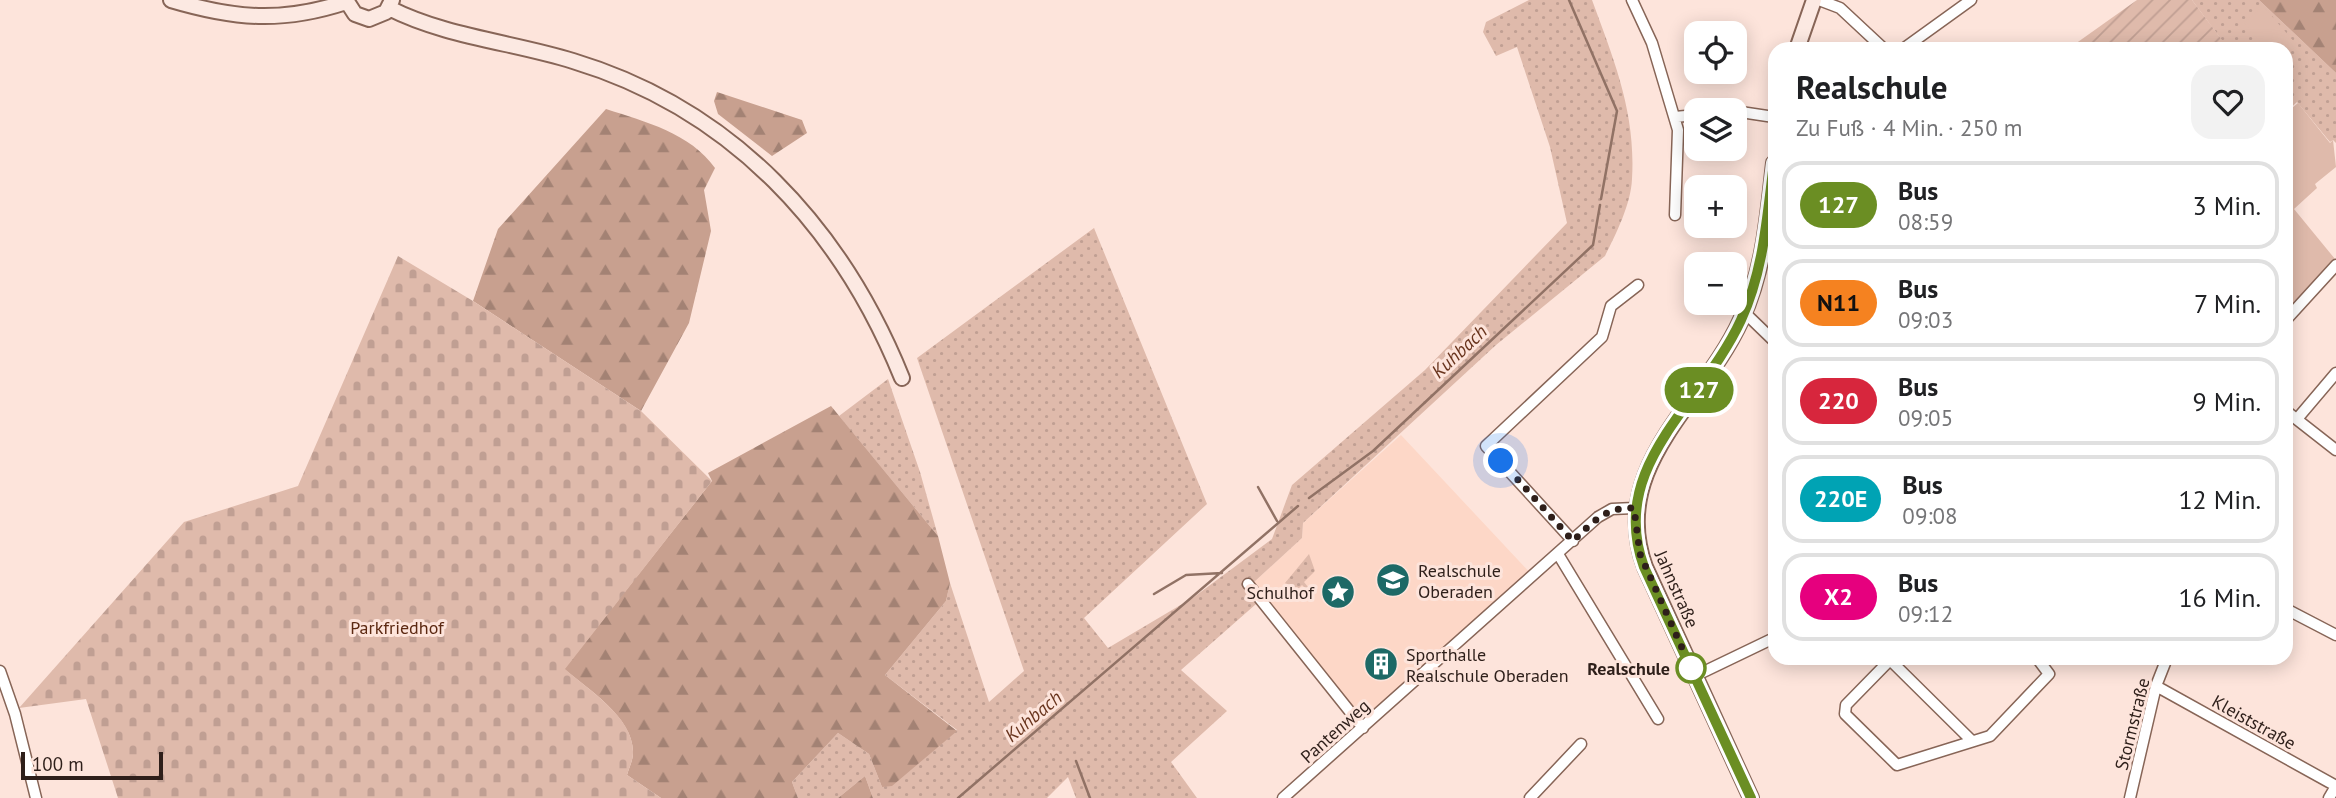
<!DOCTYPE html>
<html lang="de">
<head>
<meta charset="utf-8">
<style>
  body { margin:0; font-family:"PT Sans",sans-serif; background:#f2f2f2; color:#202124; height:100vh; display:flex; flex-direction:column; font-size:26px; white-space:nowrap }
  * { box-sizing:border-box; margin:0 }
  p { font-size:23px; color:#757577 }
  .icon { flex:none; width:38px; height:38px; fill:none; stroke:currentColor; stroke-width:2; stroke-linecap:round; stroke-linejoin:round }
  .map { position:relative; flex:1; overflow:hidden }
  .panel { position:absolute; left:1768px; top:42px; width:525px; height:623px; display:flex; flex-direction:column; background:#fff; border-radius:21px; box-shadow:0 4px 18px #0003 }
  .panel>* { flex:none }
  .badge { padding:0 14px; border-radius:23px; font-size:24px; line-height:46px }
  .tools { position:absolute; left:1684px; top:21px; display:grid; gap:14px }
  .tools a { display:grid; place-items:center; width:63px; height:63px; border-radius:14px; background:#fff; box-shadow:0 4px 18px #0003; font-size:35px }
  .scale { position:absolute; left:21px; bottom:18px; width:142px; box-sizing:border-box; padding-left:7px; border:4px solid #2e1f1a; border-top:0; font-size:19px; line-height:24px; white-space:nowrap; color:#2e1f1a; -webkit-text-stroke:5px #fde4db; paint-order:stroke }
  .you { position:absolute; width:35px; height:35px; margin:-18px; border:5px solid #fff; border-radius:50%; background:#1a73e8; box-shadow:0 0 0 10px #1a73e833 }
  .map>.badge { position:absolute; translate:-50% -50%; box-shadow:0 0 0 4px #fff }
  .round { display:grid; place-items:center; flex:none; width:74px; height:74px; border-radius:21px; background:#f2f2f2 }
  .head { display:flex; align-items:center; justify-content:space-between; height:119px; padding:0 28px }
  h1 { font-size:33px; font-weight:700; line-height:52px }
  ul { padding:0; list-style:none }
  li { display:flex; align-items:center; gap:21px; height:88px; margin:0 14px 10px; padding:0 14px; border:4px solid #e0e0e0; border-radius:21px }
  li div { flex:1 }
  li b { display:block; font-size:26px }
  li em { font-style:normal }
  li .badge { min-width:77px; font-weight:700; text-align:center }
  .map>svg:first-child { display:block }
</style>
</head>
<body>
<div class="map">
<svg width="2336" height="798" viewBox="0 0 2336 798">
  <defs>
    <pattern id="grass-dots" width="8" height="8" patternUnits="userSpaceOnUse" patternTransform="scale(1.75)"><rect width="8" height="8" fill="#dfbaab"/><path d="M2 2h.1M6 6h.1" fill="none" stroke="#c09f93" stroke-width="1.8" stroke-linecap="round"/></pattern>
    <pattern id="forest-firs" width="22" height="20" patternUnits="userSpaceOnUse" patternTransform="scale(1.75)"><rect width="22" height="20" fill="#c8a08f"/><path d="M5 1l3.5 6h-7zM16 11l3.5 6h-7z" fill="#a38274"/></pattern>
    <pattern id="cemetery-stones" width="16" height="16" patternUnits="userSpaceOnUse" patternTransform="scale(1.75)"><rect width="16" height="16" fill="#dfbaab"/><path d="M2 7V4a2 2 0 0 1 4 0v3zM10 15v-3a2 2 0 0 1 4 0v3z" fill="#c09f93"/></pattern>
    <pattern id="garden-furrows" width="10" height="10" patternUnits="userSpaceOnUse" patternTransform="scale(1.75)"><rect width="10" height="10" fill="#dfbaab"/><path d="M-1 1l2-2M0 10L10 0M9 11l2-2" fill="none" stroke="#c09f93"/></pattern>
  </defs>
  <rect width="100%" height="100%" fill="#fde4db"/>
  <path fill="#fdd7c7" d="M1401 435 1534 577 1364 728 1253 583 1302 538 1303 523Z"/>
  <path fill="url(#grass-dots)" d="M1529 0H1592C1614 60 1636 113 1632 179 1631 204 1616 234 1605 256L1496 345 1303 523 1302 538 1253 583 1264 597 1181 670 1227 711 1171 762 1197 798H1076L1068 777 1047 798H873L865 776 838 798H798L792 782 838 733 869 754 882 787 957 730 885 675 946 601 950 583 989 702 1024 671 917 358 1094 228 1207 504 1084 618 1108 648 1194 597 1272 539 1292 485 1425 370 1567 223 1550 147 1517 47 1496 56 1483 32 1486 22Z
    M2192 0H2259L2336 73V143L2333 140 2330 142 2297 102 2286 112V49H2220L2216 44 2221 39Z
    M888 379 920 472 938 536 839 416Z
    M1309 554 1315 571 1304 582 1308 587 1306 589 1302 585 1298 589 1285 583Z"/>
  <path fill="url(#forest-firs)" d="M2259 0H2336V73Z
    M717 92 802 120 807 133 772 156 718 114 714 101Z
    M606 109C646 122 690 133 715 168L704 190 711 231 689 323 641 411 473 301 498 229Z
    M831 406 938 536 950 583 946 601 885 675 957 731 892 786 882 787 869 754 838 733 792 782 798 798H661L627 775C629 768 633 760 633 753 634 718 588 689 564 669L712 481 708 473Z
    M865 776 873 798H838Z"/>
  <path fill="url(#cemetery-stones)" d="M398 256 473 301 641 411 712 481 565 669C588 690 634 717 633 753 633 760 629 768 627 775L661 798H118L86 699 19 708 184 522 298 486Z"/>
  <path fill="url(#garden-furrows)" d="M2137 0H2192L2222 40 2210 49H2068Z"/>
  <path fill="#dfbaab" d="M2263 6 2297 45 2286 55V49H2266L2244 23Z
    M2298 103 2330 143 2333 140 2336 167 2315 184 2317 188 2294 209 2335 259 2286 314V113Z"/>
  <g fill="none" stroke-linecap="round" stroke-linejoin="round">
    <path stroke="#917265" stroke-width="2.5" d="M1569 0 1617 111 1601 199
      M1258 487 1277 521
      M1309 498 1373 451 1593 245 1600 205
      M1154 594 1186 575 1222 573
      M1076 761 1090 798
      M958 798 1298 506"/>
    <g stroke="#876557" stroke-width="13">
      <path id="street" d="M1632 0 1652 43 1678 130 1675 215
        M1819 0 1840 8 1884 49
        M1903 49 1971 0
        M1734 111 1774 117
        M1675 117 1696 115
        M1744 312 1774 341
        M2286 320 2336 265
        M2286 411 2336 450
        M2297 419 2336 373
        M1573 541 1486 446 1602 337 1611 306 1638 285
        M1558 554 1658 719
        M1248 584 1363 728
        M2286 609 2336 635
        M1888 658 1972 741
        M1890 660 1846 705 1845 714 1897 765 1990 736 2049 674 2037 658
        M0 671 15 714 36 798
        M1695 676 1774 638
        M2156 686 2336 786
        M1283 798 1598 517 1612 509 1634 508
        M1530 798 1581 744
        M2130 798 2156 686 2167 658
        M2329 798 2336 786"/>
    </g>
    <g stroke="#876557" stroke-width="18">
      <path id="secondary" d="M171 0C235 19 282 23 346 2
        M346 0 355 14 369 19 386 12 392 0
        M389 8C446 37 512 42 573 61 732 109 841 227 902 378
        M1797 49 1814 0
        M1751 798 1645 567C1608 466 1703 404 1741 320 1764 271 1768 216 1774 163"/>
    </g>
    <use href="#street" stroke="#fff" stroke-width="10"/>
    <use href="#secondary" stroke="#fce9e2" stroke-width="14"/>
  </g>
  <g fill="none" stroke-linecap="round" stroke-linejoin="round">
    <g stroke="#fff" stroke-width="16">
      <path id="line" d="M1751 798 1644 567C1607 465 1702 405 1741 320 1764 270 1767 216 1774 163"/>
    </g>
    <use href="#line" stroke="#6b8e23" stroke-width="10"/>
    <path stroke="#2e1f1a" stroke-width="7" stroke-dasharray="0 12.6" d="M1501 461 1573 541C1593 522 1605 507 1634 508L1640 554 1691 668"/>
  </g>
  <defs>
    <g id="school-disc" transform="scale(1.75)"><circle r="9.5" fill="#1d6966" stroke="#fde4db"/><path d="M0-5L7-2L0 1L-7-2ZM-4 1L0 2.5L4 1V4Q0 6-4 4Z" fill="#fff"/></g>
    <g id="sight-disc" transform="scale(1.75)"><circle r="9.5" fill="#1d6966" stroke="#fde4db"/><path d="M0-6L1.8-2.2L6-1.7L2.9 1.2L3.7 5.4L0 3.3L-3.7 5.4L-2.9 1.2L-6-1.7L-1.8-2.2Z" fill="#fff"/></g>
    <g id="building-disc" transform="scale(1.75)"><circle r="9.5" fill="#1d6966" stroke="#fde4db"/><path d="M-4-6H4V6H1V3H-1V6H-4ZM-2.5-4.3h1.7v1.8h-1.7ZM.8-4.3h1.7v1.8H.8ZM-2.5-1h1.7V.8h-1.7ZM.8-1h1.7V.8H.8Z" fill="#fff"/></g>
  </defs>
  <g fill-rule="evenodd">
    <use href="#school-disc" x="1393" y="580"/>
    <use href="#sight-disc" x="1338" y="592"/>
    <use href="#building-disc" x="1381" y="664"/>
  </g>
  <circle fill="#fff" stroke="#6b8e23" stroke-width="3.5" cx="1691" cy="668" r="14"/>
  <g text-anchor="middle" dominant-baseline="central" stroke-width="6" stroke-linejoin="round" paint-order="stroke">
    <g font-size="18" fill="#2e1f1a" stroke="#fde4db" text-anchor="start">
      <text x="1418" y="570">Realschule<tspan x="1418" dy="21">Oberaden</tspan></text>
      <text x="1314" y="592" text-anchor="end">Schulhof</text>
      <text x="1406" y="654">Sporthalle<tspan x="1406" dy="21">Realschule Oberaden</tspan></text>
    </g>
    <g font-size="18" fill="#2e1f1a" stroke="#fde4db">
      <text transform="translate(1677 589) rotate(66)">Jahnstraße</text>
      <text transform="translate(2254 722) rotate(29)">Kleiststraße</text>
      <text transform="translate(2132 724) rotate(-76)">Stormstraße</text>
      <text transform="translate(1335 731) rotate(-42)">Pantenweg</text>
    </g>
    <g font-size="18" fill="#5c2811" stroke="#fde4db">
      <text x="397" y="627">Parkfriedhof</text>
    </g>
    <g font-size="18" font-weight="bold" fill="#2e1f1a" stroke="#fde4db" text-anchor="end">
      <text x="1670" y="668">Realschule</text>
    </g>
    <g font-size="19" font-style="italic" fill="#69341d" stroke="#fde4db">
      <text transform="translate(1459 351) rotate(-43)">Kuhbach</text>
      <text transform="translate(1033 716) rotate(-40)">Kuhbach</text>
    </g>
  </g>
</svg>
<div class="tools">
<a><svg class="icon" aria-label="locate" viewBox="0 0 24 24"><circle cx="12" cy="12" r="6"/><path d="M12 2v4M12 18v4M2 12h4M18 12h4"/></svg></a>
<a><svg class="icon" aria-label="layers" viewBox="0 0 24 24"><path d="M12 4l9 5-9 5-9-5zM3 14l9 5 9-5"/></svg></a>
<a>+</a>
<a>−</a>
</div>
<div class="scale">100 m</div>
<div class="you" style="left:1501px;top:461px"></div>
<b class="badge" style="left:1699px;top:390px;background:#6b8e23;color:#fff">127</b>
<section class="panel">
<div class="head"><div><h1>Realschule</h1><p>Zu Fuß · 4 Min. · 250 m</p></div><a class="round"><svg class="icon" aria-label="heart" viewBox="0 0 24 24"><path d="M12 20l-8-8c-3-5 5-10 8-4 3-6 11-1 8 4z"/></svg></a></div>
<ul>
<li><span class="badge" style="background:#6b8e23;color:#fff">127</span><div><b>Bus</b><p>08:59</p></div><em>3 Min.</em></li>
<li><span class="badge" style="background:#f58220;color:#111">N11</span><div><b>Bus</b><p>09:03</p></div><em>7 Min.</em></li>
<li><span class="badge" style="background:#d7263d;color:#fff">220</span><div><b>Bus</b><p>09:05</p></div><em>9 Min.</em></li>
<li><span class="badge" style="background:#00a3b4;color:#fff">220E</span><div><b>Bus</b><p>09:08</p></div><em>12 Min.</em></li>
<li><span class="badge" style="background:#e6007e;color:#fff">X2</span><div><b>Bus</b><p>09:12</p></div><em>16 Min.</em></li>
</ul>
</section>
</div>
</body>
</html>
